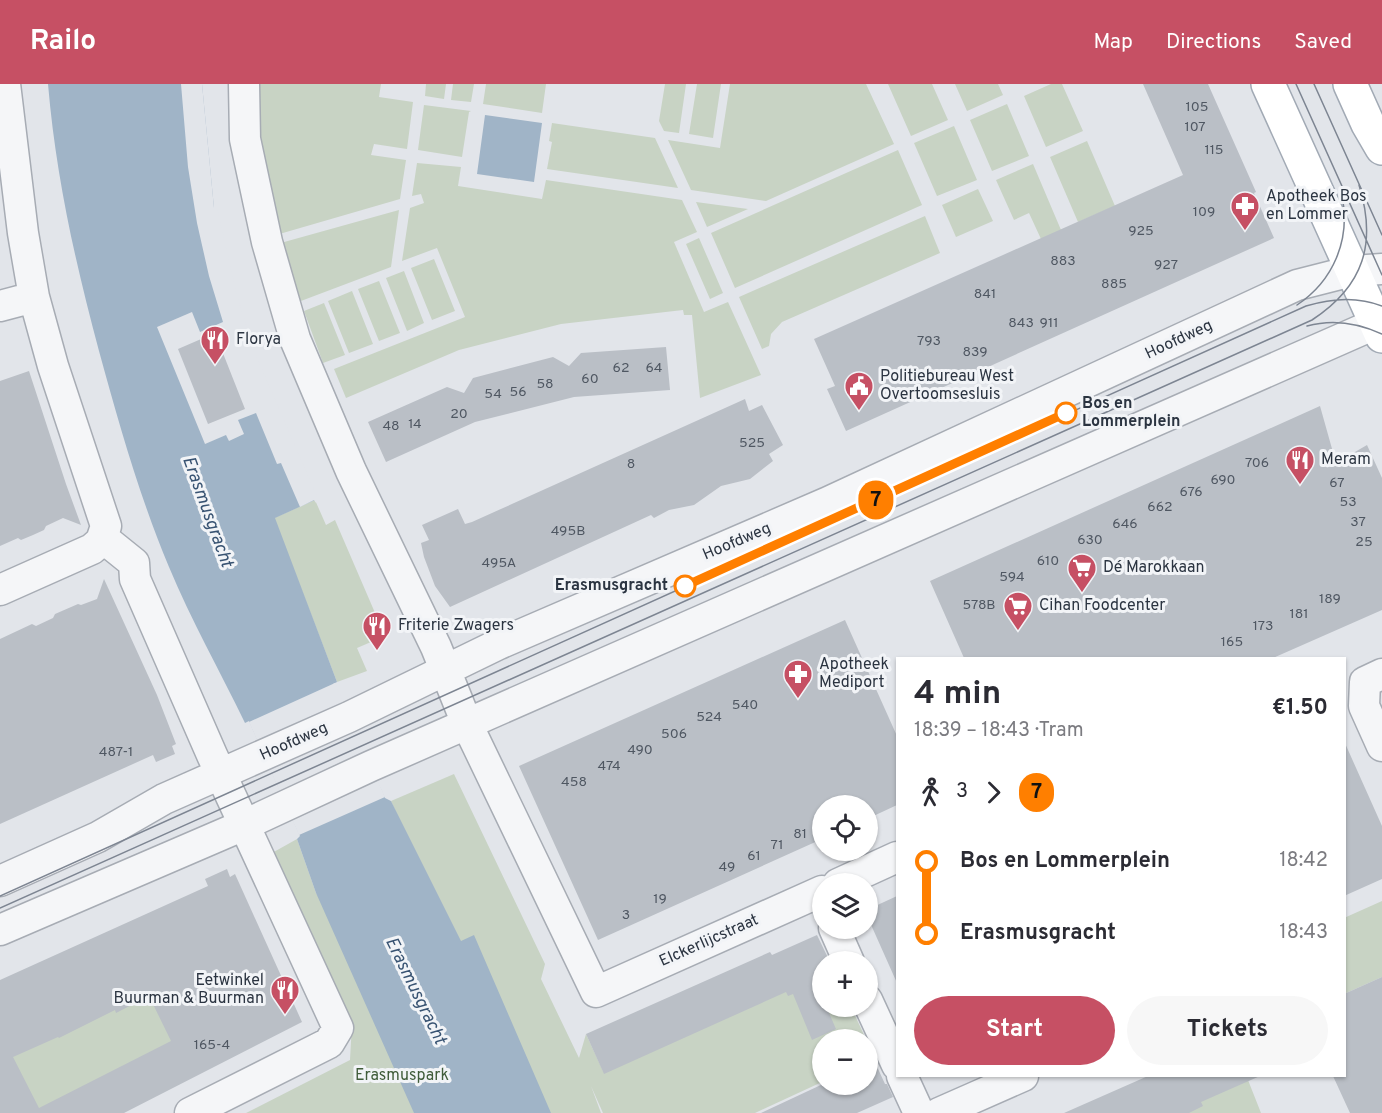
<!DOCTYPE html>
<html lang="en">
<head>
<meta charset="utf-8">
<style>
  body { margin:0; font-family:Overpass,sans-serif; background:#f7f7f7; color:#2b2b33; height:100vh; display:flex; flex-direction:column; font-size:22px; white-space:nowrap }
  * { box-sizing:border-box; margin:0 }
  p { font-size:20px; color:#7c7c81 }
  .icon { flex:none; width:33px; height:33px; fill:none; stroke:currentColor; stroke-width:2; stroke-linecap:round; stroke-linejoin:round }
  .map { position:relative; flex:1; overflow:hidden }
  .sheet { position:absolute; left:896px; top:573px; width:450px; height:420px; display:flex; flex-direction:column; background:#fff; border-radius:0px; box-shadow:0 2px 4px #0004 }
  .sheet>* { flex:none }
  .badge { padding:0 12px; border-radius:20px; font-size:21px; line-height:39px }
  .fabs { position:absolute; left:812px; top:711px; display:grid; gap:12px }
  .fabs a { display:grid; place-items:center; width:66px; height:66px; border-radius:50%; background:#fff; box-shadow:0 2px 4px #0004; font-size:30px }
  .map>.badge { position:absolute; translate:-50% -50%; box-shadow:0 0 0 3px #fff }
  .legs { display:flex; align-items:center; gap:9px; height:66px; padding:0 18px; font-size:20px }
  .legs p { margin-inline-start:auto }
  .summary { display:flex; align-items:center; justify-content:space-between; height:102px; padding:0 18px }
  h1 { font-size:33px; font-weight:700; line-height:45px }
  .cta { display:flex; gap:12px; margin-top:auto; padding:12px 18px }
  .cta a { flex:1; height:69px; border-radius:36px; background:#c65064; color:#fff; font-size:24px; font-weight:700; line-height:69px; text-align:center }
  .cta a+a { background:#f7f7f7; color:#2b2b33 }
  ul { padding:0 18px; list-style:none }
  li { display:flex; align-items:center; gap:21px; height:72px; font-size:22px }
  li i { display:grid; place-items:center; width:9px; height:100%; margin:0 8px; background:currentColor }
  li i::after { content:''; width:15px; height:15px; margin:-8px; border:4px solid; border-radius:50%; background:#fff }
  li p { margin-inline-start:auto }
  li:first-child i { background:linear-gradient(#0000 50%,currentColor 0) }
  li:last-child i { background:linear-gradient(currentColor 50%,#0000 0) }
  header { display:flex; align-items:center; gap:36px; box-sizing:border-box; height:84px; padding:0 30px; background:#c65064; color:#fff }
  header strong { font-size:28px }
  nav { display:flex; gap:33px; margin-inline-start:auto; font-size:21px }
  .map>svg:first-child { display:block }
</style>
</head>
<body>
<header>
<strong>Railo</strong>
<nav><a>Map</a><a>Directions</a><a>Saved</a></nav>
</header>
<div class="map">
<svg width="1382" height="1029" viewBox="0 0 1382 1029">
  <rect width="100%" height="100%" fill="#e2e5ea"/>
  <path fill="#c8d3c4" d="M256 0H381L379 13 413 18 407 65 374 60 371 71 406 76 400 115 276 151 261 65Z
    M426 0H446L444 15 425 12Z
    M453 0H474L471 18 451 16Z
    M486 0H546L542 29 483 20Z
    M665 0H686L679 49 664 47 659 37Z
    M697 0H721L713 54 689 50Z
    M730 0H866L894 60 766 117 691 106 668 56 720 64Z
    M888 0H932L948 36 911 52Z
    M955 0H998L1003 11 967 27Z
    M1051 0H1062L1083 47 1046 63 1024 12Z
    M1007 20 1029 72 992 87 970 36Z
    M424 21 471 27 469 28 462 73 418 66Z
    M552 39 655 54 678 104 547 85 552 58 549 57Z
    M954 42 977 96 937 112 914 59Z
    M1087 57 1115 122 1078 138 1050 73Z
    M898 66 922 121 735 204 711 149Z
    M417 79 461 83 458 102 542 115 546 96 682 116 697 148 674 158 704 228 728 218 761 291 700 314 692 231H684L683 226 561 240 459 266 346 314 334 285 465 233 437 164 402 177 410 124 424 119 421 110 412 112Z
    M1033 80 1061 146 1041 155 1029 129 1014 136 996 96Z
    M978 105 993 137 956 153 942 121Z
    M696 118 748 125 707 143Z
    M399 126 391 183 293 220 277 160Z
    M925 132 940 169 782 238 771 250 769 262 762 265 739 213Z
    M699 154 723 209 710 215 686 160Z
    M434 175 455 227 432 236 411 184Z
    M404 187 424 239 407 247 386 194Z
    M379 197 400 249 379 257 358 205Z
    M352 207 373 260 349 269 328 217Z
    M324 219 345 271 323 279 304 227Z
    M315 416 326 441 335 436 385 552 357 564 367 587 337 598 274 434Z
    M454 690 545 880 541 895 579 974 586 950 603 987 822 890V922L851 923 866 955 822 956V998L755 1029H603L591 1002 601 1029H528L391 717Z
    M297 755 316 809 457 1029H246L350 976 352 939 272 769Z
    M1382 817V893L1344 910V834Z
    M218 833 260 920 43 1029H0V934Z
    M1248 996 1261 1029H1173Z"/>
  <path fill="#a0b4c7" d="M48 0H202L214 124 235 214 252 270 315 416 275 434 337 598 333 600 385 714 391 717 461 857 474 851 551 1029H414L316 809 297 755 300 752 249 637 245 639C220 587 191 536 169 483 140 414 119 340 99 267 75 177 56 93 48 0Z
    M485 31 542 39 534 98 477 90Z"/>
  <path fill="#e2e5ea" d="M181 0H202L214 124H217L237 212 255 269 318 415 316 419 314 416 300 423 281 379 277 380 256 329 238 336 244 350 229 357 226 351 205 360 157 243 192 228 200 248 223 238 209 192 197 139 188 83Z
    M335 599 385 713 299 751 249 638Z"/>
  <path fill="#babfc6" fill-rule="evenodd" d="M1143 0H1208L1256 108 1254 109 1274 154 846 347 827 305 835 302 814 255 1183 91Z
    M215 249 245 325 208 340 178 265Z
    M666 263 670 306 574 313 475 338 386 378 368 338 447 303 464 309 473 294 553 273 569 282 581 269Z
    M29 287 66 400 81 441 63 434 46 442 44 446 33 451 21 456 18 454 0 462V297Z
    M745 315 749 327 762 321 783 361 769 370 773 377 750 395 721 402 694 421 669 426 654 434 651 431 450 523 435 502 424 473 421 459 429 456 422 441 458 425 465 440 472 438Z
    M1320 322 1336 379 1367 361 1382 394V526L1273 574H964L930 497Z
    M104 495 157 611 176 660 172 662 175 670 156 678 153 671 0 740V555L32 540 36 542 53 534 55 530 78 520 81 521 97 515Z
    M845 536 897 652V721L867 735V722H822V755L598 856 519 682Z
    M1344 657 1382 742V795L1344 812Z
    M227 785 230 793 235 790 302 938 124 1029H0V896L208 802 205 795ZM149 912 171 957 39 1024 13 973 58 953 59 954 115 926 116 929Z
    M897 812V899L868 834 871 824Z
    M817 851 830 878H822V922H826L836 945 812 956 793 910 788 912 786 908 604 990 586 950 770 868 772 871Z
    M1382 893V1029H1350L1333 992H1344V910Z
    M867 961 885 1000H887L893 1013 857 1029H761L823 1000H867Z
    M1148 992H1260L1201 1018 1203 1022 1189 1029H1064Z"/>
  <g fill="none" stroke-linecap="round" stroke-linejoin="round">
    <g stroke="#a7acb4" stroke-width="33">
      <path id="minor" d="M244 0 245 55 267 158 295 255 351 387 436 563 467 640 596 908 822 807
        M0 222 34 213
        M103 454 134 479 135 495 212 671 338 944 329 959 190 1029
        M0 506 92 465 101 457 106 442 53 282 34 213 23 149 5 0
        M1382 590 1365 598 1364 622 1382 662
        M0 797 98 753 164 715 349 633 499 560 826 419 1297 201 1352 187 1382 185
        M838 800 897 773
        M834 844 849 878
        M0 846 244 741 371 682 1366 244 1382 232
        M867 916 897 981
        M902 992 919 1029
        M939 1029 1023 992"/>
    </g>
    <g stroke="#a2aab5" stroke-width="36">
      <path id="major" d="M1268 0 1382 252
        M1350 0 1368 40 1382 64"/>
    </g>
    <use href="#minor" stroke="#f5f6f8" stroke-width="30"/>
    <use href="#major" stroke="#fff" stroke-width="33"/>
    <path stroke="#7d8592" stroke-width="1.5" d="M1296 0 1382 191
      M1314 0 1382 151
      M1297 221C1333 197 1351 156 1342 112
      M1307 242C1332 235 1358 239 1382 250
      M0 812 1306 222C1332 214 1357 212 1382 222
      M0 824 1312 236C1364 202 1377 159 1359 101"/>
  </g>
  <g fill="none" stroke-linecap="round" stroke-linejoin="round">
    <g stroke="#fff" stroke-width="14">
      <path id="line-1" d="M685 502 1066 329"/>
    </g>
    <use href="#line-1" stroke="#ff7f00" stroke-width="9"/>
  </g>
  <defs>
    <g id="pharmacy-pin" transform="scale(1.5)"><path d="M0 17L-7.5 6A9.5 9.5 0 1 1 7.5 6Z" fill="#c65064" stroke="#f2f4f7"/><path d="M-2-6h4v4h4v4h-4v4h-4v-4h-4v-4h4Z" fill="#fff"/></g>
    <g id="restaurant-pin" transform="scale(1.5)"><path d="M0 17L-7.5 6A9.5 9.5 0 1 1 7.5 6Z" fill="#c65064" stroke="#f2f4f7"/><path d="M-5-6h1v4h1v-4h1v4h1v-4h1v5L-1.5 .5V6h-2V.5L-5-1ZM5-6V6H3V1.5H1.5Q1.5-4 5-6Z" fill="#fff"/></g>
    <g id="civic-pin" transform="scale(1.5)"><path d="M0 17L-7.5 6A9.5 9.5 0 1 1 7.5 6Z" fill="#c65064" stroke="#f2f4f7"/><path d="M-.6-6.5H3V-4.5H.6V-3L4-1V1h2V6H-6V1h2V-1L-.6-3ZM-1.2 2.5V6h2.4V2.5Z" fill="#fff"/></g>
    <g id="supermarket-pin" transform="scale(1.5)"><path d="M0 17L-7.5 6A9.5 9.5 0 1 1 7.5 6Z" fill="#c65064" stroke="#f2f4f7"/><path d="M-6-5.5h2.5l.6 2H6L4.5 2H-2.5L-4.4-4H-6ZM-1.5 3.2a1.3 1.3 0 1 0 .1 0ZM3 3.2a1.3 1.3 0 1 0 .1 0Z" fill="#fff"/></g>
  </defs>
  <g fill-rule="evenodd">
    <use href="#pharmacy-pin" x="1245" y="122"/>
    <use href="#restaurant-pin" x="215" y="256"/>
    <use href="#civic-pin" x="859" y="302"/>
    <use href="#restaurant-pin" x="1300" y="376"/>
    <use href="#supermarket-pin" x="1082" y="484"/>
    <use href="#supermarket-pin" x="1018" y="522"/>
    <use href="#restaurant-pin" x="377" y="542"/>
    <use href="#pharmacy-pin" x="798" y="590"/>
    <use href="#restaurant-pin" x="285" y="906"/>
  </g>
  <g fill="#fff" stroke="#ff7f00" stroke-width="3">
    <circle cx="1066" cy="329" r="10"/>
    <circle cx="685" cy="502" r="10"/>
  </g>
  <g text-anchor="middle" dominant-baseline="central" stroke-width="6" stroke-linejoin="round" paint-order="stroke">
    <g font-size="14" fill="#4f5762">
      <text x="1197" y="23">105</text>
      <text x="1195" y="43">107</text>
      <text x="1214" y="66">115</text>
      <text x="1204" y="128">109</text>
      <text x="1141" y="147">925</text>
      <text x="1063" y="177">883</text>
      <text x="1166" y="181">927</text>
      <text x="1114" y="200">885</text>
      <text x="985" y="210">841</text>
      <text x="1021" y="239">843</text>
      <text x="1049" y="239">911</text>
      <text x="929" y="257">793</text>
      <text x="975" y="268">839</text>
      <text x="621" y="284">62</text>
      <text x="654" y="284">64</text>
      <text x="590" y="295">60</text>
      <text x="545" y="300">58</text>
      <text x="518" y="308">56</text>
      <text x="493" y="310">54</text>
      <text x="459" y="330">20</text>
      <text x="415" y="340">14</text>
      <text x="391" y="342">48</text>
      <text x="752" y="359">525</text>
      <text x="1257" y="379">706</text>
      <text x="631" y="380">8</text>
      <text x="1223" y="396">690</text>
      <text x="1337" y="399">67</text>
      <text x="1191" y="408">676</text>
      <text x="1348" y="418">53</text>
      <text x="1160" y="423">662</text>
      <text x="1358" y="438">37</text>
      <text x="1125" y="440">646</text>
      <text x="568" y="447">495B</text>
      <text x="1090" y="456">630</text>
      <text x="1364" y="458">25</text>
      <text x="1048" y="477">610</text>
      <text x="499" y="479">495A</text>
      <text x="1012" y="493">594</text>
      <text x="1330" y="515">189</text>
      <text x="979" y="521">578B</text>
      <text x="1299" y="530">181</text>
      <text x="1263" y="542">173</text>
      <text x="1232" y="558">165</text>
      <text x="745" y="621">540</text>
      <text x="709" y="633">524</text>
      <text x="674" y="650">506</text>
      <text x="640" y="666">490</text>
      <text x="116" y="668">487-1</text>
      <text x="609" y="682">474</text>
      <text x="574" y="698">458</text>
      <text x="800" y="750">81</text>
      <text x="777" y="761">71</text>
      <text x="754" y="772">61</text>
      <text x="727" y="783">49</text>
      <text x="660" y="815">19</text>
      <text x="626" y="831">3</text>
      <text x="212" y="961">165-4</text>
    </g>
    <g font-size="16" fill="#2b3441" stroke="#f2f4f7" text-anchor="start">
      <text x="1266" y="113">Apotheek Bos<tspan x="1266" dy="18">en Lommer</tspan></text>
      <text x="236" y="256">Florya</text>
      <text x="880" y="293">Politiebureau West<tspan x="880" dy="18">Overtoomsesluis</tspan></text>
      <text x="1321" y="376">Meram</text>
      <text x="1103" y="484">Dé Marokkaan</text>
      <text x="1039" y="522">Cihan Foodcenter</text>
      <text x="398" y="542">Friterie Zwagers</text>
      <text x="819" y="581">Apotheek<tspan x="819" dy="18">Mediport</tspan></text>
      <text x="264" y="897" text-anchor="end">Eetwinkel<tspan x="264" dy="18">Buurman &amp; Buurman</tspan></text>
    </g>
    <g font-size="16" fill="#2b3441" stroke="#f2f4f7">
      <text transform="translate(1179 256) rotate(-25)">Hoofdweg</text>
      <text transform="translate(737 458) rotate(-23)">Hoofdweg</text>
      <text transform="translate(294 658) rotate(-24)">Hoofdweg</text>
      <text transform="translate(709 857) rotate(-24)">Elckerlijcstraat</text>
    </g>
    <g font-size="16" font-weight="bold" fill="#2b3441" stroke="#f2f4f7" text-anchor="start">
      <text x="1082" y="320">Bos en<tspan x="1082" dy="18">Lommerplein</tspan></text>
      <text x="668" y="502" text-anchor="end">Erasmusgracht</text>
    </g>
    <g font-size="16" fill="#405c3a" stroke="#f2f4f7">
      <text x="402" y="992">Erasmuspark</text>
    </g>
    <g font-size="18" font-style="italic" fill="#385372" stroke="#f2f4f7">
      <text transform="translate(207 428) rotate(70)">Erasmusgracht</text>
      <text transform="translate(415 907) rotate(64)">Erasmusgracht</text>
    </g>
  </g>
</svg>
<div class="fabs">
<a><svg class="icon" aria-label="locate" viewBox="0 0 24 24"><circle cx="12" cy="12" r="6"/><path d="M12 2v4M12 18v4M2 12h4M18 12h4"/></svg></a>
<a><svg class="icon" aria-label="layers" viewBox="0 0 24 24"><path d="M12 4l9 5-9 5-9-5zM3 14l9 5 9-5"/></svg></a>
<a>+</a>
<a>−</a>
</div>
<b class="badge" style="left:876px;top:416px;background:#ff7f00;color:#111">7</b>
<section class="sheet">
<div class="summary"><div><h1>4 min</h1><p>18:39 – 18:43 · Tram</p></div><b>€1.50</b></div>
<div class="legs"><svg class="icon" aria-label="walk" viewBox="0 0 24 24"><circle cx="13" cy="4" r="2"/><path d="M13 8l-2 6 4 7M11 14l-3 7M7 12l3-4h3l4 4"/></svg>3<svg class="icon" aria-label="forward" viewBox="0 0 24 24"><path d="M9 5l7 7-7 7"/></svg><b class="badge" style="background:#ff7f00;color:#111">7</b></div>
<ul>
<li><i style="color:#ff7f00"></i><b>Bos en Lommerplein</b><p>18:42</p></li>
<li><i style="color:#ff7f00"></i><b>Erasmusgracht</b><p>18:43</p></li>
</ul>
<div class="cta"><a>Start</a><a>Tickets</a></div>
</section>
</div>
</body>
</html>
